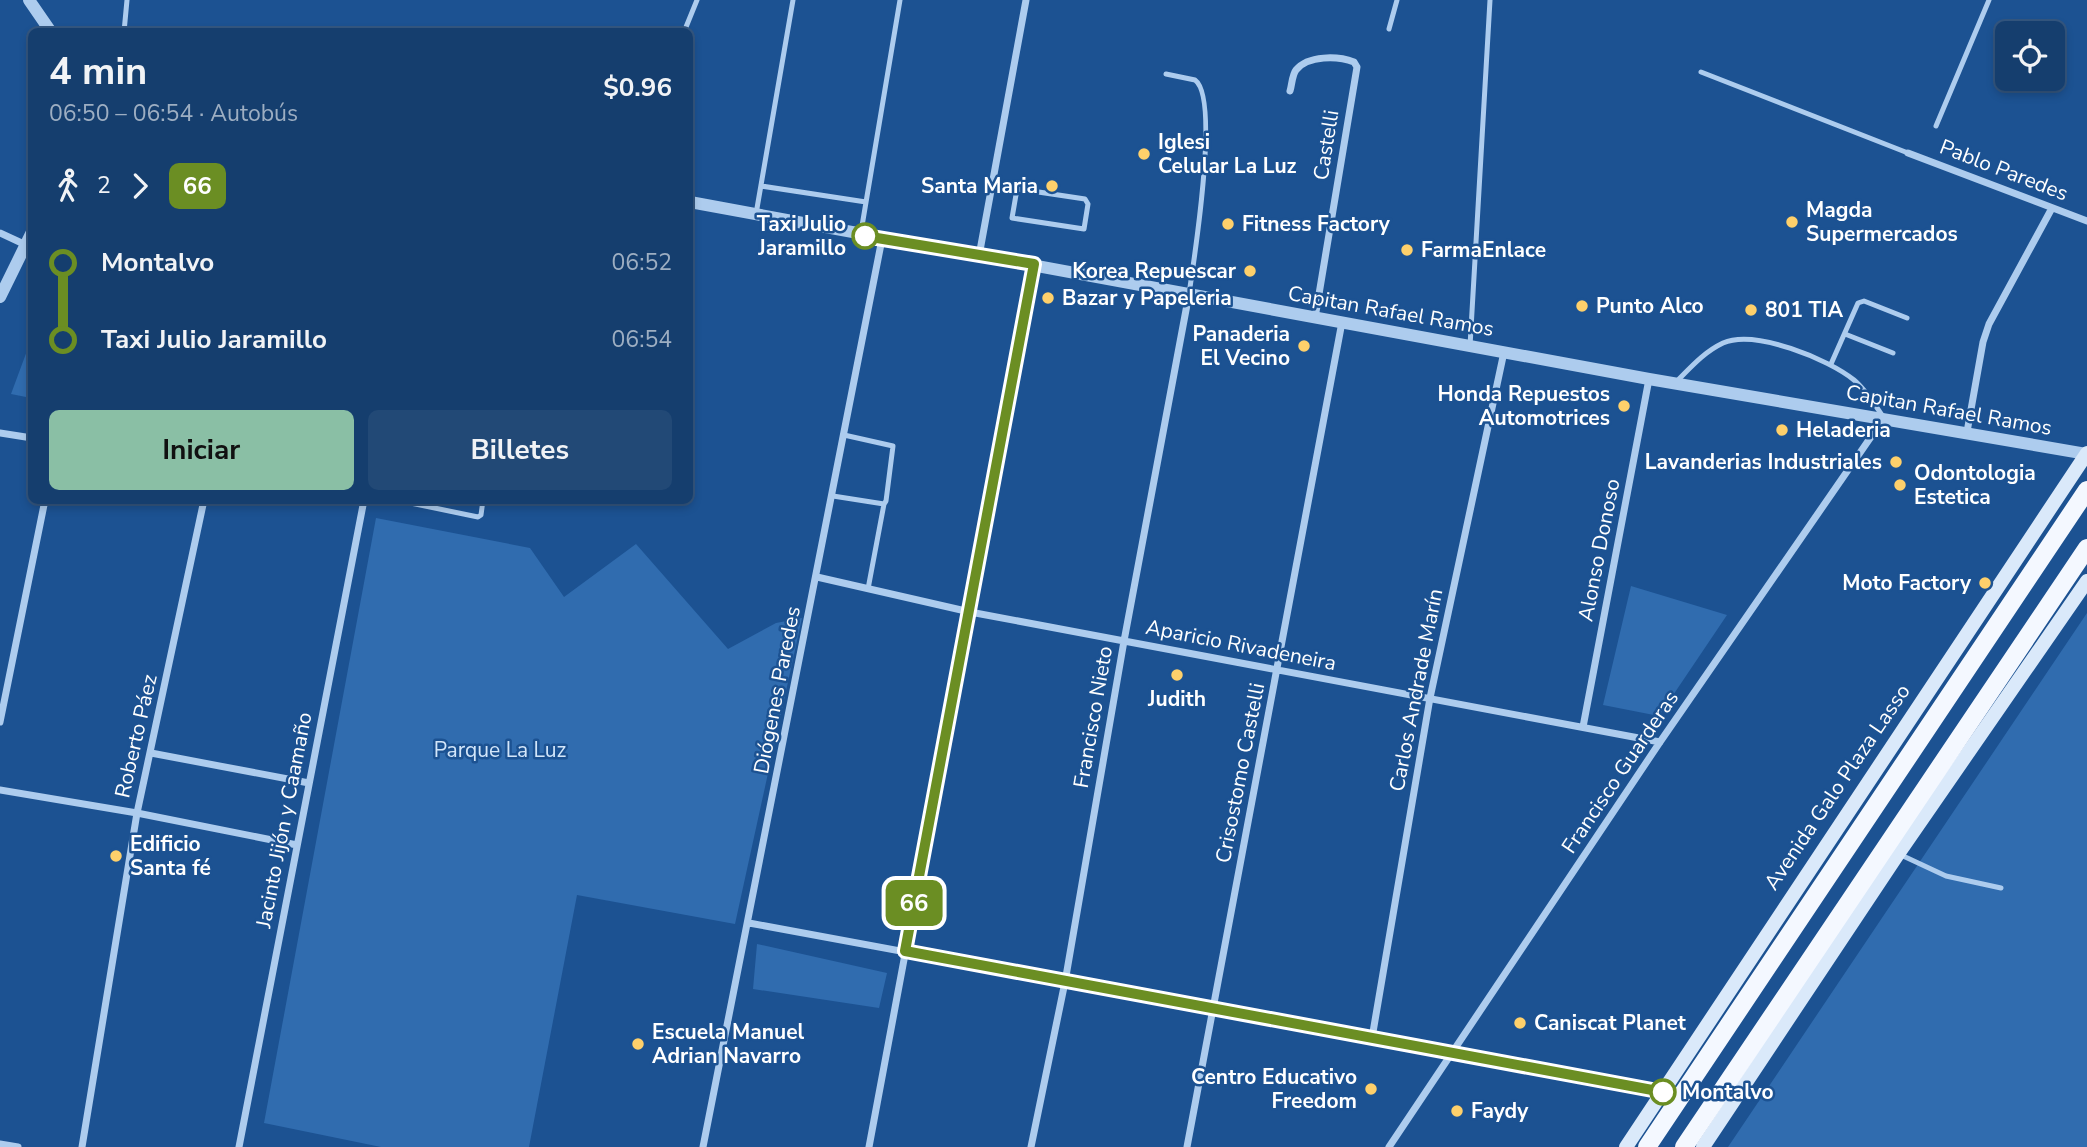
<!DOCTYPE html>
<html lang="es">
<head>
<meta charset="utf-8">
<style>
  body { margin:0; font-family:"Nunito Sans",sans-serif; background:#224976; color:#f1f3f6; height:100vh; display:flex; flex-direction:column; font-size:26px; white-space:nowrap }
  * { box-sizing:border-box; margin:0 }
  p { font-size:23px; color:#9daec2 }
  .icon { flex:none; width:38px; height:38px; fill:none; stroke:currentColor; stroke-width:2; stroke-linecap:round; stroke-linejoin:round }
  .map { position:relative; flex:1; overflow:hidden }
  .side { position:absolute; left:28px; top:28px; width:665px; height:476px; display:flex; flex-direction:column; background:#153e6e; border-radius:10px; box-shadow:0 4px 10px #0003,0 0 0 2px #345781 }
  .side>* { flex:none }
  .badge { padding:0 14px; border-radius:10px; font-size:24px; line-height:46px }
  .fabs { position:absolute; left:1995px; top:21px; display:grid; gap:14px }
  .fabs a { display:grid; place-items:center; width:70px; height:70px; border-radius:10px; background:#153e6e; box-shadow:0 4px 10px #0003,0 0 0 2px #345781; font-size:35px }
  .map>.badge { position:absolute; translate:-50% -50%; box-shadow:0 0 0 4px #fff }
  .legs { display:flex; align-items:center; gap:10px; height:77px; padding:0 21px; font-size:23px }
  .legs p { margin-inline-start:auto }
  .headline { display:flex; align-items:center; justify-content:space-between; height:119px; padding:0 21px }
  h1 { font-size:38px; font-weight:700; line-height:52px }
  .button { display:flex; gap:14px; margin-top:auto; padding:14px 21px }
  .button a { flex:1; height:80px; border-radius:10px; background:#8abfa5; color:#111; font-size:28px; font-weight:700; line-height:80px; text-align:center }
  .button a+a { background:#224976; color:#f1f3f6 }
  ul { padding:0 21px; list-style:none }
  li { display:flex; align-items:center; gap:24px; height:77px; font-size:26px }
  li i { display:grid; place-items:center; width:10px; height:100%; margin:0 9px; background:currentColor }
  li i::after { content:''; width:18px; height:18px; margin:-9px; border:5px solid; border-radius:50%; background:#153e6e }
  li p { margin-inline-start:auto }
  li:first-child i { background:linear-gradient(#0000 50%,currentColor 0) }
  li:last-child i { background:linear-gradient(currentColor 50%,#0000 0) }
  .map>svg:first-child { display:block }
</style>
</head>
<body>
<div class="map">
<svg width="2087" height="1147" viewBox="0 0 2087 1147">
  <rect width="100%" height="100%" fill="#1c5292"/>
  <path fill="#306caf" d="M31 340V398L11 394Z
    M376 518 530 548 564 597 636 544 728 649 776 623 802 618 735 924 577 895 529 1147H381L264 1123Z
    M1631 586 1727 615 1659 716 1603 705Z
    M2087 613V1147H1728Z
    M757 944 887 973 879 1008 753 989Z"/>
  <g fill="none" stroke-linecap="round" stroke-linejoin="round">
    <path stroke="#adccee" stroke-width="5" d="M1389 29 1397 0
      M124 32 127 0
      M684 32 697 0
      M1701 72 1908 153
      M1166 74 1195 80C1220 98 1194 260 1189 294
      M1936 126 1989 0
      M992 185 1085 199 1088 204 1084 229 1012 218 1017 189
      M761 186 866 202
      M756 214 793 0
      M861 232 900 0
      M1845 334 1893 353
      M1470 346 1490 0
      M1831 364 1858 303 1864 301 1907 318
      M1677 381C1691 367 1704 352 1723 343 1755 329 1828 359 1854 380 1866 390 1875 405 1884 418
      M833 496 884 504 886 501 893 446 844 435
      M396 500 478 517 481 515 483 500
      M868 589 884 504
      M1901 855 1946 876 2001 888"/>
    <path stroke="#adccee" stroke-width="7" d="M1290 91C1292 85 1292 75 1296 70 1308 55 1338 56 1354 62L1357 67 1315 318
      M1908 153 2087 221
      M0 233 26 245
      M979 256 1026 0
      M1967 432 1983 342 1989 324 2052 208
      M0 433 32 438
      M817 577 970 612 1660 742
      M0 722 45 500
      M1583 727 1649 379
      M151 753 309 783
      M0 790 137 813 297 845
      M749 923 1663 1092
      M1372 1038 1430 698 1504 352
      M0 1144 18 1147
      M82 1147 137 813 204 500
      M239 1147 364 500
      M703 1147 882 239
      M869 1147 1034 264
      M1031 1147 1065 982 1124 641 1189 294
      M1187 1147 1342 322
      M1389 1147 1660 742 1884 418"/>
    <path stroke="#adccee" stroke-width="12" d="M29 0 51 32
      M690 202 1649 379 2087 454
      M0 297 32 232"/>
    <path stroke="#dae9fa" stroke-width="14" d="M1626 1147 2087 453
      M1703 1147 1898 854 2087 581"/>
    <path stroke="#f4f8ff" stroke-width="18" d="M1647 1147 2087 490
      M1684 1147 2087 548"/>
  </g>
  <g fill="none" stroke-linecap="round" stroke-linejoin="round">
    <g stroke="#fff" stroke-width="16">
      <path id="line-1" d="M865 236 1034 264 905 951 1663 1092"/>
    </g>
    <use href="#line-1" stroke="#6b8e23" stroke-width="10"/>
  </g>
  <g fill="#fed06b" stroke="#1c5292" stroke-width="2.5">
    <circle cx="1144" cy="154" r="7"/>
    <circle cx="1052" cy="186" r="7"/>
    <circle cx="1792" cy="222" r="7"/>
    <circle cx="1228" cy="224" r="7"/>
    <circle cx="1407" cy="250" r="7"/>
    <circle cx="1250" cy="271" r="7"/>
    <circle cx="1048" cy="298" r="7"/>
    <circle cx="1582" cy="306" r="7"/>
    <circle cx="1751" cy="310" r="7"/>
    <circle cx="1304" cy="346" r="7"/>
    <circle cx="1624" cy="406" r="7"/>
    <circle cx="1782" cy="430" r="7"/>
    <circle cx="1896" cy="462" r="7"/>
    <circle cx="1900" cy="485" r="7"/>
    <circle cx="1985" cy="583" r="7"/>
    <circle cx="1177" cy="675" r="7"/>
    <circle cx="116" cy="856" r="7"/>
    <circle cx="1520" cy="1023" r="7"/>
    <circle cx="638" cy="1044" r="7"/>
    <circle cx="1371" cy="1089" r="7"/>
    <circle cx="1457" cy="1111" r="7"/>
  </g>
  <g fill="#fff" stroke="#6b8e23" stroke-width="3.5">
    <circle cx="865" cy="236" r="12"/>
    <circle cx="1663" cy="1092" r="12"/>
  </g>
  <g text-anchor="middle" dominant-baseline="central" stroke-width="5" stroke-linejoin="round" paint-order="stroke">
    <g font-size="21" font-weight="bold" fill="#fff" stroke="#1c5292" text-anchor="start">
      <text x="1158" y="142">Iglesi<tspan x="1158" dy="24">Celular La Luz</tspan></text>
      <text x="1038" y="186" text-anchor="end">Santa Maria</text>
      <text x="1806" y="210">Magda<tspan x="1806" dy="24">Supermercados</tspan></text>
      <text x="1242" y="224">Fitness Factory</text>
      <text x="1421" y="250">FarmaEnlace</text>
      <text x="1236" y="271" text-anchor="end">Korea Repuescar</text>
      <text x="1062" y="298">Bazar y Papeleria</text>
      <text x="1596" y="306">Punto Alco</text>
      <text x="1765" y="310">801 TIA</text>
      <text x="1290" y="334" text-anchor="end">Panaderia<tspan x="1290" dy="24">El Vecino</tspan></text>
      <text x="1610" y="394" text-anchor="end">Honda Repuestos<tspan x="1610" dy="24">Automotrices</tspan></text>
      <text x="1796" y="430">Heladeria</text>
      <text x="1882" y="462" text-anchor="end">Lavanderias Industriales</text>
      <text x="1914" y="473">Odontologia<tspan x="1914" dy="24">Estetica</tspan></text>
      <text x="1971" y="583" text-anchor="end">Moto Factory</text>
      <text x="1177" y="699" text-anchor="middle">Judith</text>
      <text x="130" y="844">Edificio<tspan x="130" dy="24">Santa fé</tspan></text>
      <text x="1534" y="1023">Caniscat Planet</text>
      <text x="652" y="1032">Escuela Manuel<tspan x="652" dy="24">Adrian Navarro</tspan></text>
      <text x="1357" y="1077" text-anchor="end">Centro Educativo<tspan x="1357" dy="24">Freedom</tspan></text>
      <text x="1471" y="1111">Faydy</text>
    </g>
    <g font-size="21" fill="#fff" stroke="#1c5292">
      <text transform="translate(1326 145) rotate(-81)">Castelli</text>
      <text transform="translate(2004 170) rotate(21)">Pablo Paredes</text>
      <text transform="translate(1391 311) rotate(10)">Capitan Rafael Ramos</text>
      <text transform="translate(1949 410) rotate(10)">Capitan Rafael Ramos</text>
      <text transform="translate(1599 550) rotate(-79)">Alonso Donoso</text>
      <text transform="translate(1241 645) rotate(11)">Aparicio Rivadeneira</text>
      <text transform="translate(777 690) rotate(-79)">Diógenes Paredes</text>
      <text transform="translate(1416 690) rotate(-79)">Carlos Andrade Marín</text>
      <text transform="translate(1093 717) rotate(-80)">Francisco Nieto</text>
      <text transform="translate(136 736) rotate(-77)">Roberto Páez</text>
      <text transform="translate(1620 772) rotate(-56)">Francisco Guarderas</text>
      <text transform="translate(1240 773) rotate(-79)">Crisostomo Castelli</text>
      <text transform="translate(1837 787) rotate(-56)">Avenida Galo Plaza Lasso</text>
      <text transform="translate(284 820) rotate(-79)">Jacinto Jijón y Caamaño</text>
    </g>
    <g font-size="21" font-weight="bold" fill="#fff" stroke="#1c5292" text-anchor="end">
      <text x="846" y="224">Taxi Julio<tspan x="846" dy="24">Jaramillo</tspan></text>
      <text x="1682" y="1092" text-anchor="start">Montalvo</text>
    </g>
    <g font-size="21" fill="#d3e6fa" stroke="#1c5292">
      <text x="500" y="750">Parque La Luz</text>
    </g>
  </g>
</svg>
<div class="fabs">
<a><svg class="icon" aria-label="locate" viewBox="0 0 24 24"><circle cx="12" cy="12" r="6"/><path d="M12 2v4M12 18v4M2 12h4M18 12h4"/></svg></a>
</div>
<b class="badge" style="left:914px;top:903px;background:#6b8e23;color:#fff">66</b>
<section class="side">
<div class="headline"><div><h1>4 min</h1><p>06:50 – 06:54 · Autobús</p></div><b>$0.96</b></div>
<div class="legs"><svg class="icon" aria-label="walk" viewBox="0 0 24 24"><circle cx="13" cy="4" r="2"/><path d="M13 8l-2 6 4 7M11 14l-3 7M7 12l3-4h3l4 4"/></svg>2<svg class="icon" aria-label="forward" viewBox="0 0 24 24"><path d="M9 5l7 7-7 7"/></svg><b class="badge" style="background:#6b8e23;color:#fff">66</b></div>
<ul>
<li><i style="color:#6b8e23"></i><b>Montalvo</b><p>06:52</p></li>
<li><i style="color:#6b8e23"></i><b>Taxi Julio Jaramillo</b><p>06:54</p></li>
</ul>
<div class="button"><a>Iniciar</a><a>Billetes</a></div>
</section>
</div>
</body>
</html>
